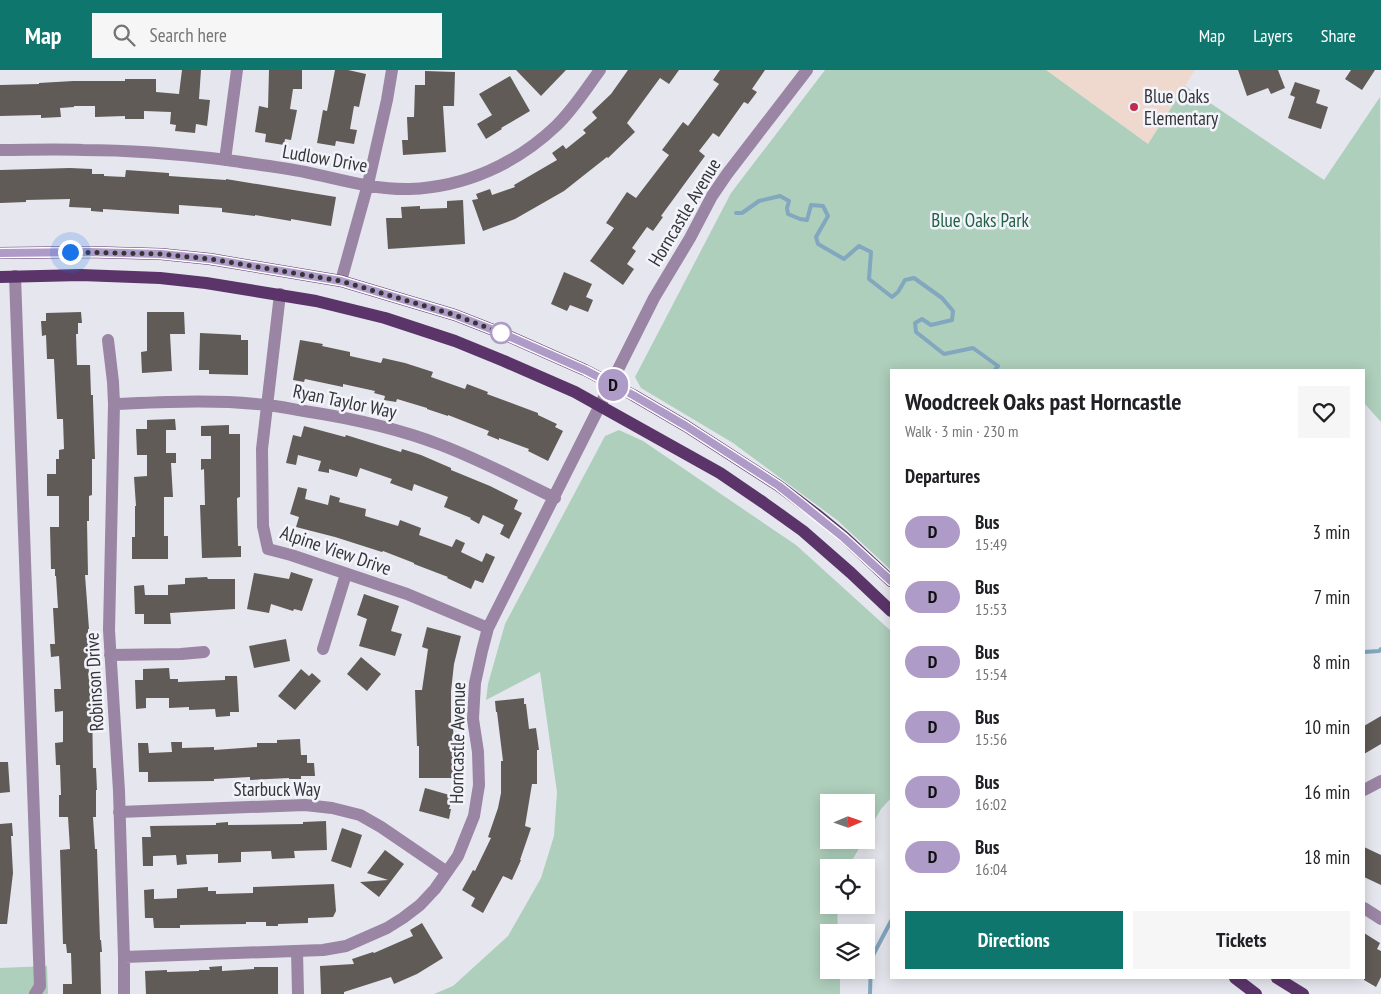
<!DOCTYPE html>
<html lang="en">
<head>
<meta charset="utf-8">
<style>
  body { margin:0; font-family:"PT Sans Narrow",sans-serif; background:#f6f6f6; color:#202124; height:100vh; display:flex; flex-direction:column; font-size:19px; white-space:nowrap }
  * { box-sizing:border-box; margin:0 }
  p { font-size:16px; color:#757577 }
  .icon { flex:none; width:28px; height:28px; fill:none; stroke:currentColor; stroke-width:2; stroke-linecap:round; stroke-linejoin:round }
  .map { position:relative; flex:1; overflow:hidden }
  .details { position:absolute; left:890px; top:299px; width:475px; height:610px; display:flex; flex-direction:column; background:#fff; border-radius:0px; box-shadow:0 2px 12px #0003 }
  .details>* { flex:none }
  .badge { padding:0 10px; border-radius:16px; font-size:18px; line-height:32px }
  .needle { width:32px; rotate:88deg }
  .controls { position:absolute; left:820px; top:724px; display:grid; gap:10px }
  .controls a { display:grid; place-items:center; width:55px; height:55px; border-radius:0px; background:#fff; box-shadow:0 2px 12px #0003; font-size:25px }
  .you { position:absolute; width:25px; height:25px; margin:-12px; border:4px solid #fff; border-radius:50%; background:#1a73e8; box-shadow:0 0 0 8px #1a73e833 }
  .map>.badge { position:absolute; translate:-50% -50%; box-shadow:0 0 0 2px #fff }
  h2 { padding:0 15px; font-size:19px; line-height:45px }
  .round { display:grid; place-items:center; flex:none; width:52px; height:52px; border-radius:0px; background:#f6f6f6 }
  .head { display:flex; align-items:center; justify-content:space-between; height:85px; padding:0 15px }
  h1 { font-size:24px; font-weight:600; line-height:38px }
  .primary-button { display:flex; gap:10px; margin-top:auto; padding:10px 15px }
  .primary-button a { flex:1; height:58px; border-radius:0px; background:#0f766e; color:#fff; font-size:20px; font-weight:600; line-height:58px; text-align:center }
  .primary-button a+a { background:#f6f6f6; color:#202124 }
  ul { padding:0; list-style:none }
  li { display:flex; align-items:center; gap:15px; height:65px; padding:0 15px }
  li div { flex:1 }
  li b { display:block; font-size:19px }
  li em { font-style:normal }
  li .badge { min-width:55px; font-weight:700; text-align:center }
  header { display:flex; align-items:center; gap:30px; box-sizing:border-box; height:70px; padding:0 25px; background:#0f766e; color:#fff }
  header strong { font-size:24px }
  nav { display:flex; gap:28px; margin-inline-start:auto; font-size:18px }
  .search { width:350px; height:45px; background:#f6f6f6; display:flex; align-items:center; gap:12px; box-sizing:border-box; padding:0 18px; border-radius:0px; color:#757577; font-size:19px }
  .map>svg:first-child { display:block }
</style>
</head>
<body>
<header>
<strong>Map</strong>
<div class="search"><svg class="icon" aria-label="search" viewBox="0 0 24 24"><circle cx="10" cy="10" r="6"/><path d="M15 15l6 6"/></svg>Search here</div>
<nav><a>Map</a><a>Layers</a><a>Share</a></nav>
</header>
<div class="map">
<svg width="1381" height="924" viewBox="0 0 1381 924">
  <rect width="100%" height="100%" fill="#e6e7ee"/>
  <path fill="#efd8cd" d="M1046 0H1195L1148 74Z"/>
  <path fill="#aecfbb" d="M825 0H1046L1148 74 1185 16 1324 110 1380 27 1381 352 1364 333V300H891V500L837 450 733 373 641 318 635 307 731 123Z
    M619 360 643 371 796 475 891 561V728L881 739 866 765V732H829V770H864L848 797 829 798V835H837L838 862H829V900H840V924H434L453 916 508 866 541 808 554 766 557 722 540 602 486 630 488 614 505 554 605 366Z
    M47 896 48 924H0V898Z"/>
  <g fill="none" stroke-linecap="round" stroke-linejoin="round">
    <path stroke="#82a7bf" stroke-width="4" d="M736 143H742L759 131 780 126 789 131 787 138 788 144 800 149 807 150 811 135 823 136 828 146 816 167 818 174 844 189 859 176 871 182 869 209 892 227 898 222 905 210 914 208 942 228 953 241 952 250 931 255 922 249 915 253 916 262 944 284 973 278 998 296 995 300
      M1364 582 1379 581 1381 579
      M870 924 871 889 891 851"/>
  </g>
  <path fill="#615b57" d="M182 0H201L199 29 210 30 207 56 196 54 195 63 175 61 176 55 170 54 171 42 144 41V49H125V46L95 47V36H74V37L60 38 61 47 41 48V45L0 46V15L39 14V13L73 11H125V9H156V22L179 24Z
    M269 0H302V19H293L290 39 297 40 291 70 285 69 284 75 265 72 266 64 255 62 259 36 268 38Z
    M335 0H348L366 4 359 37 354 36 350 59 357 60 354 74 336 71 335 76 317 73 323 40 327 41Z
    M516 0H566L541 26Z
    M628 0H679L669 14 660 8 627 53 635 62 608 88 607 87 564 121 515 149 483 161 472 130 478 129 476 124 490 119 492 125 515 117 514 115 557 90 552 83 563 75 566 79 586 63 583 60 597 48 592 42 611 24Z
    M720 0H765L752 19 757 22 748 34 744 32 719 67 713 63 699 81 705 86 661 146 663 147 653 161 647 157 632 178 636 181 627 194 634 199 623 215 590 191 614 158 606 153 627 122 636 128 669 85 662 80 683 52 688 56 719 14 713 10Z
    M1238 0H1278L1285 18 1271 24 1268 18 1247 26Z
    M1351 0H1375L1362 20 1345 9Z
    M425 1 455 2 454 36H443L446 82 403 85 402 70H408L407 47H414L415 15H425Z
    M510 6 530 41 501 58 502 59 486 69 477 54 492 45 479 24Z
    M1295 12 1320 20 1316 33 1328 37 1321 59 1288 48 1295 27 1290 25Z
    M70 98 92 99V104H104V106L125 107 126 100 169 103V106L226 110V109L336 127 331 156 291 149V151L255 145V146L222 142V138L179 135V144L103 139V142L91 141V138L69 137 70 129 26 130V132L0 133V100Z
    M463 130 465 174 388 179 386 148H402L401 137 420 136V139L447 138V131Z
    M564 202 592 214 586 227 593 230 588 242 570 235 567 241 551 234Z
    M81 242 82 253H78V264H76L77 295H90L91 325H93V330L95 389H92V425L89 426V451H87L88 505H85L89 559H88V589L90 618H93L94 629H92L93 698H96L97 720H96V747H93L95 779H97L100 870H101L102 882H100L101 924H63V914H72L71 883H67L66 874H63L60 780 70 779 68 747H59V725H61L60 695H56L55 673 63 672V641L55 642 54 619H61L59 586 51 587 50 574H55L53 538H58L56 506H55V499H51L50 457H59V426H47V404H56V389H59V380L64 379 63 349H57L54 289H47L46 265 42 266 41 251H46V243Z
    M147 242H184L185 264H170L172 301 142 303 141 282 147 281Z
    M200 263 241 265V270H248V305L209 304V300H199Z
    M300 270 323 274 322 276 350 282V286L381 293 383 288 405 293 433 302 431 307 465 319 467 314 488 322 487 324 538 343V345L557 354 555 357 563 361 548 391 528 381 529 379 499 368V370L487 365 489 361 448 345V346L427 339V338L397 329 396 332 384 330 385 326 374 323 375 321 343 314V317L305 309 304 312 293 310Z
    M175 349 176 360H166V383H176V393H171L173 427H164V466H168V489H132V467H135V436H136L134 407 147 406V385H137L136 359H147V350Z
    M229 355V364H240V427L237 428 238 476H241V487L202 488 200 435H205L204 399 201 400V389H211V366H201V356Z
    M304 356 345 367 346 365 401 382 402 379 421 385 451 398V400L490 416 518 430 514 439 522 443 509 469 500 464 504 455 483 445 479 454 470 449 471 448 444 437 448 427 414 414 412 421 390 413 392 409 360 398 357 407 329 399V403L318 401 321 391 298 385 296 395 286 393 293 365 301 367Z
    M298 417 307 419 305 429 328 435 330 425 340 428 339 432 366 439 365 446 398 456 400 450 421 458 419 465 452 477 456 469 465 473 461 482 482 492 486 483 495 487 483 513 475 510 471 519 447 508 448 507 414 494V493L383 481 382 482 335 467 296 457 299 447 290 444Z
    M291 502 313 509 302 541 294 539 293 541 271 534 269 543 247 539 254 503 289 509Z
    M207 507 208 509H235V539L170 543 171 554H144V544H135L134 516 144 515 145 525H168V515L185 514V508Z
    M364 524 399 536 391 561 402 564 395 586 359 576 367 549 357 545Z
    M427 557 461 566 454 594 451 621V653H453L454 686H456V708H419V676H417L415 620H422L428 579 422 577Z
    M286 569 290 591 254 598 249 576Z
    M361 587 381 604 367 621 347 604Z
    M169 598 170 609H178V612L225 610V606H237L239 642H230V646L216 647 215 639 189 640V637L169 638V628H146V638L136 639 135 610H143V599Z
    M301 599 309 606 312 603 321 611 295 640 278 626Z
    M524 628V634H526L529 659 536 658 539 680H537V714H532L525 756 531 758 520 790H521L512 810 503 806 483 843 471 836 475 828 462 820 473 800 475 801 491 768 488 767 498 738 501 723V691H503L497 642H496L495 631Z
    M1381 646V674L1364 684V656Z
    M300 669 301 685H307V693H314L315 706H301V709H289V708L250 710V707L214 709V711L148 712V702H139L138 673H148L149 683 172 682 171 672H182V678L214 677V680L257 677V673H277V670Z
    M0 692H8L10 722 0 723Z
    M425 718 453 726 449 739H451L449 749 419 741Z
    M326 751 327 780 294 781 295 788 272 789 271 781 241 782V792L218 793V784L186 785 187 794 177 795 176 785 153 786V796H143L142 767H151L150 756 216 755V753L228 752V755L303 754V752Z
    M12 753 13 766H11L13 803 7 854H0V754Z
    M342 758 362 765 351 798 331 791Z
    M1364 777 1381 785V815L1364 807Z
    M385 780 404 794 379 827 360 812 388 810 367 803Z
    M334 814 336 841 333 847 308 848V853L278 854V856H266V852H246V854L180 855V858H154L153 848H145L144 820 154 819V829L177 828V819L208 817V821H216V824L253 823V817Z
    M422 853 443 888 417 904 394 914 391 907 344 922V924H321L320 896 354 894 352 889 373 882 374 883 413 866 410 860Z
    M1364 863 1380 873 1377 879 1381 881V907L1376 917 1364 910Z
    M222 896V901L254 899V897H278V924H146L145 901 167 900V902L199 901V900H210L209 897Z"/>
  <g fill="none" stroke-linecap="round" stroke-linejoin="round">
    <path stroke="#9b85a4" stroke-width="12" d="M0 80C28 80 55 79 83 80 131 80 179 84 227 90 253 94 279 97 305 102 339 109 374 120 410 119 465 117 516 94 556 56 573 40 586 19 600 0
      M225 90 237 0
      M15 206 40 916 35 924
      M341 211 368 114 387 30 392 0
      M280 224 262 379 263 456 268 479 291 485 407 524 488 558
      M108 270 113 312 114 334 109 560 119 721 124 887V924
      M114 334C164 332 216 329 266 335 279 336 291 339 304 341 350 348 397 358 441 375 480 390 517 409 555 428
      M323 579 346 504
      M110 585 181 584 204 582
      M1364 720 1381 711
      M119 742 305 735 332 738 360 745 381 757 447 802
      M1364 838 1381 849
      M297 881 298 924
      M124 887 323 880 346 876 387 858 403 848 420 835 435 819 458 786 474 746 479 715 478 682 473 649 475 613 482 581 488 558 654 228 690 168 712 126 727 104 807 0"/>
    <path stroke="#5b356a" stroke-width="12" d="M0 183 88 182 161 184 210 189 341 211 455 245 506 265 585 300 633 325 686 356 779 416 816 444 844 467 891 511
      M0 207 81 205 160 208 206 213 316 231 385 248 455 271 504 291 575 322 720 403 764 433 803 461 851 503 891 541
      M1235 908 1256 924
      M1277 908 1303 924"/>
  </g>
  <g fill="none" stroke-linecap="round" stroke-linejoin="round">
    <g stroke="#fff" stroke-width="11">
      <path id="line" d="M0 183 88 182 125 183 161 184 210 189 341 211 455 245 506 265 585 300 633 325 686 356 779 416 803 435 844 468 891 511"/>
    </g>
    <use href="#line" stroke="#af9bc8" stroke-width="8"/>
    <path stroke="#353538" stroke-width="5" stroke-dasharray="0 9" d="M70 182 161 184 210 189 341 211 455 245 506 265 501 263"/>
  </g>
  <circle fill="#be2d4c" stroke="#f3f4fb" stroke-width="2" cx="1134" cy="37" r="5"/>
  <circle fill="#fff" stroke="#af9bc8" stroke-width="2.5" cx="501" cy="263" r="10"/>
  <g text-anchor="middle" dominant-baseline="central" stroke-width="5" stroke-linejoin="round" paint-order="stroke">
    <g font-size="19" fill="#353538" stroke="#f3f4fb" text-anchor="start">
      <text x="1144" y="26">Blue Oaks<tspan x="1144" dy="22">Elementary</tspan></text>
    </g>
    <g font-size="19" fill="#353538" stroke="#f3f4fb">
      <text transform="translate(325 88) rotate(10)">Ludlow Drive</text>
      <text transform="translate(684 142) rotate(-59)">Horncastle Avenue</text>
      <text transform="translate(345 331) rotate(12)">Ryan Taylor Way</text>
      <text transform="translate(336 480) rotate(19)">Alpine View Drive</text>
      <text transform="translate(94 612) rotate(-93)">Robinson Drive</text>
      <text transform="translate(457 673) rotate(-89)">Horncastle Avenue</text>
      <text x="277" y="719">Starbuck Way</text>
    </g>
    <g font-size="19" fill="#206142" stroke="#f3f4fb">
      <text x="980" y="150">Blue Oaks Park</text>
    </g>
  </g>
</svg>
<div class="controls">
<a><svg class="needle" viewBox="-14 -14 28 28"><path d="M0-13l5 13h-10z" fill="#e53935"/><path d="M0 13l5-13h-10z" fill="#757577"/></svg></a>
<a><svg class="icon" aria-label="locate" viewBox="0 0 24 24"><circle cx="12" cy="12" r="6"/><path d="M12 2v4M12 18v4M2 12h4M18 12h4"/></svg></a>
<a><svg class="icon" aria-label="layers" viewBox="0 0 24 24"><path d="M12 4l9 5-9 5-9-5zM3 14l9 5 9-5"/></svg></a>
</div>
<div class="you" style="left:70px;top:182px"></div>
<b class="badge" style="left:613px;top:315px;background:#af9bc8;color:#111">D</b>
<section class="details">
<div class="head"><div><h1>Woodcreek Oaks past Horncastle</h1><p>Walk · 3 min · 230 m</p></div><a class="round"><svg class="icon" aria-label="heart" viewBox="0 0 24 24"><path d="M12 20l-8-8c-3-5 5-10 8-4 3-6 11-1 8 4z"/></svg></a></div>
<h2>Departures</h2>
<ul>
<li><span class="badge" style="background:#af9bc8;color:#111">D</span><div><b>Bus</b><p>15:49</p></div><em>3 min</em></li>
<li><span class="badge" style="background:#af9bc8;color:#111">D</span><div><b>Bus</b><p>15:53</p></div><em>7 min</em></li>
<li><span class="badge" style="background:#af9bc8;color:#111">D</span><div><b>Bus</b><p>15:54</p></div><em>8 min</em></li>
<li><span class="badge" style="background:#af9bc8;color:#111">D</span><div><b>Bus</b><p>15:56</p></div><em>10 min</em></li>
<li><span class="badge" style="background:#af9bc8;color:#111">D</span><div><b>Bus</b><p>16:02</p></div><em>16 min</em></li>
<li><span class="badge" style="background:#af9bc8;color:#111">D</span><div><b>Bus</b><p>16:04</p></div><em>18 min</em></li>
</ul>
<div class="primary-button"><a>Directions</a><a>Tickets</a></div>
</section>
</div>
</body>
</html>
